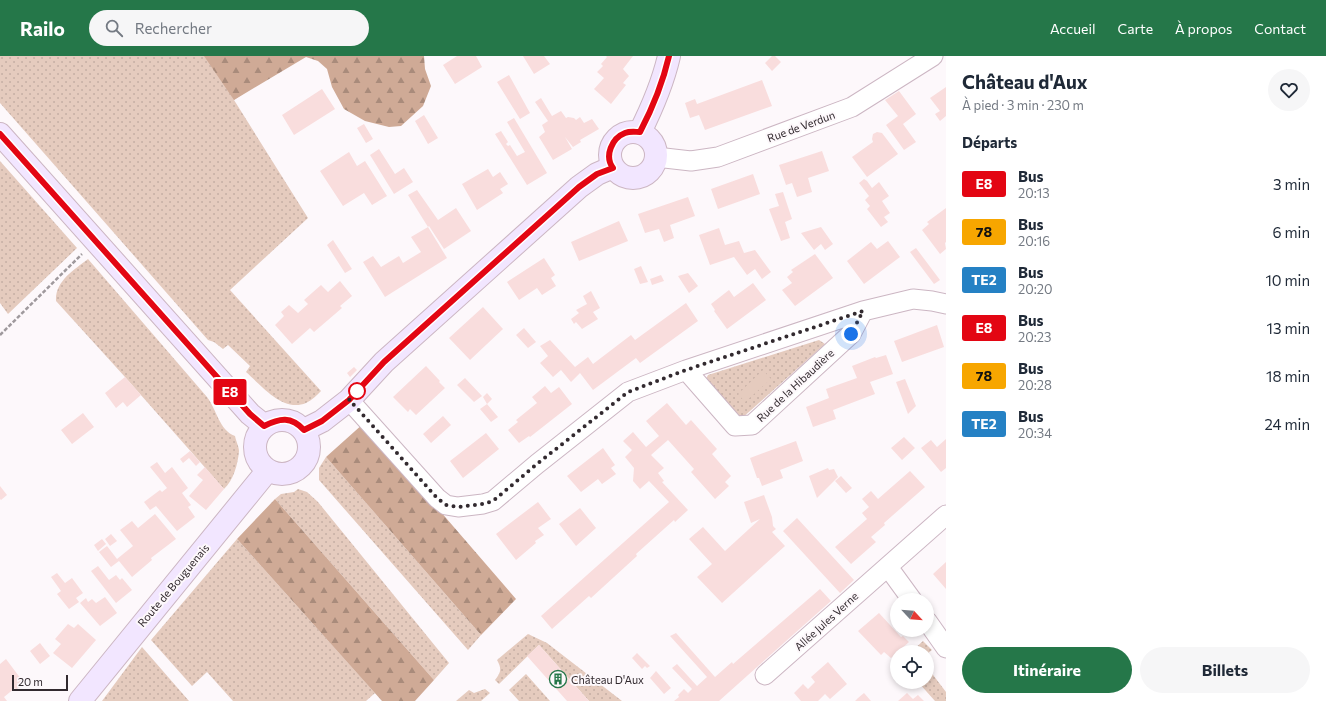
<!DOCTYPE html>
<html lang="fr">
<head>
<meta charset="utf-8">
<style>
  body { margin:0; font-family:Commissioner,sans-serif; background:#f6f6f7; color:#1f2937; height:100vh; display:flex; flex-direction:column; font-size:15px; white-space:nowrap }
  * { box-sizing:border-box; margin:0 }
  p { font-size:13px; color:#747a83 }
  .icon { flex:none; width:22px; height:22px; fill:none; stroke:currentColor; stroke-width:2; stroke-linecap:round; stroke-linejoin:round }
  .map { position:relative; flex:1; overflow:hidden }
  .panel { display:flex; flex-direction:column; background:#fff; width:380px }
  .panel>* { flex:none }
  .badge { padding:0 8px; border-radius:3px; font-size:14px; line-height:26px }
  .needle { width:26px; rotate:116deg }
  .fabs { position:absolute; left:890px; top:537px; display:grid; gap:8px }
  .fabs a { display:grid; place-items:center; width:44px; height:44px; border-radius:50%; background:#fff; box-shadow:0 2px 6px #0003; font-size:20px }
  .scale { position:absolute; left:12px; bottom:10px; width:56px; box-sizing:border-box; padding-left:4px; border:2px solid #322a2f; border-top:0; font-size:11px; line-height:14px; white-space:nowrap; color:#322a2f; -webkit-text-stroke:3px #fdf8fb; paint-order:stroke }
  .you { position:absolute; width:20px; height:20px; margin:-10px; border:3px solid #fff; border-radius:50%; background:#1a73e8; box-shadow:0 0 0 6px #1a73e833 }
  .map>.badge { position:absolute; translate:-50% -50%; box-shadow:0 0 0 2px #fff }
  h2 { padding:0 16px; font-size:15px; line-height:36px }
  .round { display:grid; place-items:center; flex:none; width:42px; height:42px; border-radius:21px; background:#f6f6f7 }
  .head { display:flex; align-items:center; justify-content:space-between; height:68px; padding:0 16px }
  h1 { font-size:19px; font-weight:700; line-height:30px }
  .button { display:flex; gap:8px; margin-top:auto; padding:8px 16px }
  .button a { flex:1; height:46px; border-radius:24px; background:#257749; color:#fff; font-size:16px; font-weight:700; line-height:46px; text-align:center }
  .button a+a { background:#f6f6f7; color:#1f2937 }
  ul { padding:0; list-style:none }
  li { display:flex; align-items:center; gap:12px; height:48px; padding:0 16px }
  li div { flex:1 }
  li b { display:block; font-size:15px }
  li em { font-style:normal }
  li .badge { min-width:44px; font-weight:700; text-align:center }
  header { display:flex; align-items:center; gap:24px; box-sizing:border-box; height:56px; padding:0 20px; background:#257749; color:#fff }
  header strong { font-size:19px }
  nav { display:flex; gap:22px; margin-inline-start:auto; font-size:14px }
  .search { width:280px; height:36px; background:#f6f6f7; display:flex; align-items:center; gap:10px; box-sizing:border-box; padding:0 14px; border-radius:22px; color:#747a83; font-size:15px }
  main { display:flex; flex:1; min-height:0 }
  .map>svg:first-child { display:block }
</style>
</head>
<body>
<header>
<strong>Railo</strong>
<div class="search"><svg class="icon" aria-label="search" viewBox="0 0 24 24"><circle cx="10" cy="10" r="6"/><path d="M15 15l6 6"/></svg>Rechercher</div>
<nav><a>Accueil</a><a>Carte</a><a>À propos</a><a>Contact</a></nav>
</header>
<main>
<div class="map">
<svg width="946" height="645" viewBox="0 0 946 645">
  <defs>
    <pattern id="grass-dots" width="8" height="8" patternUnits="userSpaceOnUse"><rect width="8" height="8" fill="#e5cbbe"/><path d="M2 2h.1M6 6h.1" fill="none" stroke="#c5aea4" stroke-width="1.8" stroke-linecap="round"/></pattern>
    <pattern id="forest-firs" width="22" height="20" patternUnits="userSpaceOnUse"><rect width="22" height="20" fill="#cfaa96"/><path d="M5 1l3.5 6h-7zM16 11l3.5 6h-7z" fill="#a98b7b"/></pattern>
  </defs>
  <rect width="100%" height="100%" fill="#fdf8fb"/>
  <path fill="url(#grass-dots)" d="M0 0H298L234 44 308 162 230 234 321 335C317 339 312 344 306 347 283 357 261 329 246 316L250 310 228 289 223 293 214 286 208 284 0 47Z
    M0 105 77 192 8 258 0 247Z
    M88 203 207 341C217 354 219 374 235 380 236 385 239 391 239 395 238 408 233 425 224 433L125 321 56 245C55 225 74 214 88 203Z
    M819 284 825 288 741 363 709 331 711 328 706 323 708 319Z
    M326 401 481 579 468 594 319 424V412Z
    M298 433 307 436 318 446 449 607 434 624 275 443 281 438 294 436Z
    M237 483 375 637 366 645H233L207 616 192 630 151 584Z
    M528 578 547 587 622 645H589L539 589 499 628 495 624C501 616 502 613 497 604Z
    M923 585 932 594 927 598V596H911Z
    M142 591 189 645H102Z
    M927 611 946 636V645H935L918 626H927Z
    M526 618 550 645H519L509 634Z
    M485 633 490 637 481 645H456L469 634 474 637Z"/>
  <path fill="url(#forest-firs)" d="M204 0H424L425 13 431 30 423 50 401 70 389 71 365 65 344 53 332 31 327 13 318 5 306 1 234 44Z
    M364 367 516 543 481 579 326 401Z
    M275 443 434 624 415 645H382L237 483Z"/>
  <path fill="#e5cbbe" d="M763 314 771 323 745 346 738 338Z"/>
  <path fill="#f9dddd" d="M457 0H476L482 11 455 28 443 9Z
    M523 0H544L550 8 534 18Z
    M606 0H633L623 13 629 20 623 27 626 29 611 48 594 33 604 22 597 16 603 10 601 8 607 1Z
    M772 0H775L781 6 772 15 765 7Z
    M509 19 530 57 520 63 497 26Z
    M762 24 772 50 705 74 699 59 690 62 685 47 695 43 697 48Z
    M946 31V60L940 65 935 58 940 55 930 42Z
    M322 33 335 53 294 79 282 59Z
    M899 35 916 58 903 68 916 86 904 94 886 69 898 60 885 44Z
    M541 42 552 60 561 55 566 62 568 61 574 62 576 64 580 61 584 67 592 63 599 73 580 84 581 86 573 91 565 81 572 93 553 104 539 81 545 76 542 69 548 65 535 46Z
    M424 59 438 82 428 88 415 65Z
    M514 62 547 117 527 129 495 78 501 75 508 86 506 88 508 90 510 89 517 100 525 96 507 66Z
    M364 68 373 83 366 87 357 72Z
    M877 76 882 77 898 98 867 121 852 101 873 86 872 83 873 78Z
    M379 93 395 118 404 112 413 126 394 138 370 99Z
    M822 95 829 115 808 122 812 136 797 141 792 127 786 129 779 109Z
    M349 96 357 110 365 105 387 140 372 149 364 137 343 150 320 115Z
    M488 113 493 121 500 116 508 128 500 133 503 137 477 154 462 128Z
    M753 118 760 138 718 153 711 133Z
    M864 123 867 125 872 132 879 126 889 140 882 145 890 157 884 161 888 166 881 171 867 153 870 150 865 144 869 140 859 127Z
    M417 134 438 164 456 152 471 175 444 193 429 170 428 171 447 202 385 241 363 206 373 200 381 211 399 200 403 207 421 196 411 181 428 171 408 139Z
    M783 136 792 163 785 166 790 182 781 185 769 153 779 150 775 138Z
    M688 141 695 160 670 169 674 182 664 186 659 173 645 177 638 158Z
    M946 152V186L945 187 946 193 940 198 922 174 929 168 927 166Z
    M619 165 628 185 579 205 571 186Z
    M821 171 833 188 825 194 821 188 814 194 801 177Z
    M719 172 725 189 739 185 744 197 755 194 771 216 762 223 755 213 747 219 734 201 710 209 699 179Z
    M333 184 352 213 345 217 327 189Z
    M888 185 900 201 864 228 847 205 871 186 877 193Z
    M916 192 940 224 934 228 910 196Z
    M815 198 833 222 795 250 782 234 792 227 787 221 793 216 791 214Z
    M544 202 555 219 551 222 556 230 542 239 537 232 519 244 507 226Z
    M641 210 648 226 640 228 634 213Z
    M688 217 698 230 689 237 678 220Z
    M661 219 664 225 652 229 650 223Z
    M340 225 352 240 340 250 342 252 314 276 310 272 292 288 275 269 284 260 281 256 289 249 298 257 308 248 304 244 321 229 328 236Z
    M753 227 766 244 727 273 714 255 715 254 711 248 729 234 734 241Z
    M591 235 600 252 593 256 598 263 582 273 576 266 574 268 571 263 579 257 576 254 587 248 583 240Z
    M686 247 698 265 640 307 636 302 593 334 580 317 571 326 561 314 553 321 540 307 548 300 540 290 550 284 575 311 588 301 593 308 631 279 635 284Z
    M483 251 503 273 470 304 449 282Z
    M937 269 944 291 902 306 894 285Z
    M524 272 536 286 528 292 516 279Z
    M886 299 893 318 870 326 875 338 833 354 836 363 813 371 806 351 829 342 826 333 857 322 852 310 875 301 876 302Z
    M426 310 440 325 439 326 445 332 416 359 410 353 408 356 393 341Z
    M354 311 357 314 350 321 347 317Z
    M125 321 141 339 127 351 123 346 116 352 105 337Z
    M465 322 482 340 474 346 457 329Z
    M905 323 916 350 908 358 896 326Z
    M545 330 551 337 559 331 572 348 530 381 529 380 519 387 508 374 518 366 516 364 537 347 532 341Z
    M487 337 492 343 487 348 483 341Z
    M667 347 686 369 691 364 717 393 712 398 731 420 725 426 729 430 715 443 691 416 694 413 668 384 651 399 664 412 658 417 664 425 662 426 688 454 675 466 674 464 636 498 637 500 591 542 589 540 552 573 541 560 669 446 649 425 640 433 633 425 634 412 625 401 632 394 623 385 633 376 646 391 659 380 646 365Z
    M487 348 498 361 491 366 480 353Z
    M83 357 94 371 72 388 61 374Z
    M443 360 451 369 431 387 423 378Z
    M486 377 499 393 463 422 450 405Z
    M904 381 915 392 902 404 891 392Z
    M946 383V412L941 416 921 392 931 384 937 391Z
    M796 385 803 405 780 414 783 422 762 430 759 422H757L750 402Z
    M603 392 615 409 611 412 616 418 602 428 598 423 581 436 567 420Z
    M190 395 200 406 196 410 189 402 183 407 180 403Z
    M157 406 165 417 172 411 188 432 182 437 191 449 188 451 195 461 177 475 156 450 150 454 144 446 160 434 162 436 167 432 150 411Z
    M205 411 224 433 206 454 189 440 203 424 197 419Z
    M828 412 829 414 834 413 838 421 817 442 809 420Z
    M910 415 925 431 884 467 885 469 871 481 876 486 851 508 835 491 867 463 862 457 869 451 862 443 871 435 878 443Z
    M841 420 852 432 846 437 835 425Z
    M0 430 7 439 1 444 0 443Z
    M764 439 772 461 773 470 776 473 772 476 785 490 722 547 697 521 712 508 689 483 703 471 725 495 760 463 751 467 744 446Z
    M538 446 551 463 538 472 544 479 535 485 536 487 516 504 496 478Z
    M580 452 596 472 576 490 559 468Z
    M155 458 176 483 151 502 152 504 132 521 119 505 111 511 99 496 107 490 117 503 133 490 120 474 132 465 138 472Z
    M797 462 854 524 840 537 783 475Z
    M111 478 117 485 110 490 105 483Z
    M102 483 106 488 98 495 94 489Z
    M946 506V533L933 518Z
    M98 510 109 524 116 519 120 524 122 522 132 534 116 547 91 515Z
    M57 517 65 527 72 522 83 537 76 542 79 546 69 553 57 538 61 535 51 521Z
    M820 533 831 545 719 645H674L679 641 678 639 684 633 688 637 692 633 672 612 677 608 697 630 707 621 670 580 676 577 715 621 732 606 733 608Z
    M105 541 117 557 100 570 80 547 86 542 88 546 92 543 96 547Z
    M879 557 901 581 903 580 909 586 891 602 884 596 881 599 858 575Z
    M68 568 74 572 78 568 96 584 72 612 53 597 61 588 55 583Z
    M40 587 50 600 40 608 30 595Z
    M539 589 589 645H567L527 600Z
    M637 597 650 610 647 612 645 610 642 613 632 602Z
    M6 603 24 627 16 634 15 632 4 641 7 645H0V608Z
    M828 606 847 628 830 643 825 638 818 645H801L794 637 803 628 808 633 815 626 811 621Z
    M656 615 671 632 664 638 650 622Z
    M864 637 871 645H855L858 642Z
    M907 637 913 643 918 639 924 645H898Z"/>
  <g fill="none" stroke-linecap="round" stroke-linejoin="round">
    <g stroke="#ccb6c3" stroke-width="21">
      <path id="street" d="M656 101 691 105 718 101 852 51 933 0
        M686 314 735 370 752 369 851 278 863 255
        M349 344 437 442 446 449 458 451 483 448 493 445 537 408 628 336 686 314 863 255 913 243 932 245 946 248
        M888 511 912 544
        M927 565 946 592
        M765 619 946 459"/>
    </g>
    <g stroke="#ccb6c3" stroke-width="24">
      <path id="secondary" d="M610 99a23 23 0 1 1 46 0a23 23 0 1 1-46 0Z
        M640 76C652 52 663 26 669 0
        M0 78 250 358 265 370
        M255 391a27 27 0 1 1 54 0a27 27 0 1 1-54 0Z
        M304 374 322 365 349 344 384 306 579 131 597 118 613 111
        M80 645 268 414"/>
    </g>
    <path stroke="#9f999d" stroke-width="2.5" stroke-dasharray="4 2" stroke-linecap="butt" d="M0 279 82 198"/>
    <use href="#street" stroke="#fff" stroke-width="19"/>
    <use href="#secondary" stroke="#f2e6ff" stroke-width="22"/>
  </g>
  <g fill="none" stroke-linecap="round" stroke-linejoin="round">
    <g stroke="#fff" stroke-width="9">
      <path id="line" d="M0 78 250 358 264 370C280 362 291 360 304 374L322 365 349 344 384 306 579 131 597 118 613 112C604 100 612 82 625 77 630 75 635 76 640 76 652 53 663 26 669 0"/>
    </g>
    <use href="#line" stroke="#e30613" stroke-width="6"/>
    <path stroke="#322a2f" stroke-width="4" stroke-dasharray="0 7.2" d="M357 335 358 334 349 344 356 351 437 442 446 449 458 451 483 448 493 445 537 408 628 336 686 314 863 255 851 278"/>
  </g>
  <defs>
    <g id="building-ring" transform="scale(0.9)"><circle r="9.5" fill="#fdf8fb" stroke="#257749" stroke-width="1.5"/><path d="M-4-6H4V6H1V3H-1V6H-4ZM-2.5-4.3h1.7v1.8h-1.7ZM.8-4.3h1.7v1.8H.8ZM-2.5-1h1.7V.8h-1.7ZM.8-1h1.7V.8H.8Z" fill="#257749"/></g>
  </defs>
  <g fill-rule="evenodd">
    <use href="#building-ring" x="558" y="623"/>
  </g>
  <circle fill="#fff" stroke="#e30613" stroke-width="2" cx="357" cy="335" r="8"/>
  <g text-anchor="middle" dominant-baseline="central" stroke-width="4" stroke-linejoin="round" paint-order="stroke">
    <g font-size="11" fill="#322a2f" stroke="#fdf8fb">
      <text transform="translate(801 70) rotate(-20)">Rue de Verdun</text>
      <text transform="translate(795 329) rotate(-43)">Rue de la Hibaudière</text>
      <text transform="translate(173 529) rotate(-50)">Route de Bouguenais</text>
      <text transform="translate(826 565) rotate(-42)">Allée Jules Verne</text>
    </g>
    <g font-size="11" fill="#322a2f" stroke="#fdf8fb" text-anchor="start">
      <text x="571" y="623">Château D'Aux</text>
    </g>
  </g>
</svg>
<div class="fabs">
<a><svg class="needle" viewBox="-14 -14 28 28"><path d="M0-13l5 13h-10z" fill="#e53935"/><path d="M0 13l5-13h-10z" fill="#747a83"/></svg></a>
<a><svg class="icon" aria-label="locate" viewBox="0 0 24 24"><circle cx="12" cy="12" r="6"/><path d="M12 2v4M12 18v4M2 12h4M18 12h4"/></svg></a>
</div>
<div class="scale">20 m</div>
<div class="you" style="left:851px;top:278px"></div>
<b class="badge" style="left:230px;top:336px;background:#e30613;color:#fff">E8</b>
</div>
<section class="panel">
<div class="head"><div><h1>Château d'Aux</h1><p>À pied · 3 min · 230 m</p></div><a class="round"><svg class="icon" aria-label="heart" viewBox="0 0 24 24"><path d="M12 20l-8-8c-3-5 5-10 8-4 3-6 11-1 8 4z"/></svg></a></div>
<h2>Départs</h2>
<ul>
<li><span class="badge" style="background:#e30613;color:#fff">E8</span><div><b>Bus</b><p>20:13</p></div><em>3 min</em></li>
<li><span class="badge" style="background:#f7a600;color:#111">78</span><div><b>Bus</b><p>20:16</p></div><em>6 min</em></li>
<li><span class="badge" style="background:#2581c4;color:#fff">TE2</span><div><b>Bus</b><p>20:20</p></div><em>10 min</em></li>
<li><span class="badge" style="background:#e30613;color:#fff">E8</span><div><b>Bus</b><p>20:23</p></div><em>13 min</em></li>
<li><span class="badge" style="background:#f7a600;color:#111">78</span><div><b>Bus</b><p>20:28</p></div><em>18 min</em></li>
<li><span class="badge" style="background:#2581c4;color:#fff">TE2</span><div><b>Bus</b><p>20:34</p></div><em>24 min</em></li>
</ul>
<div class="button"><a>Itinéraire</a><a>Billets</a></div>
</section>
</main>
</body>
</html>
